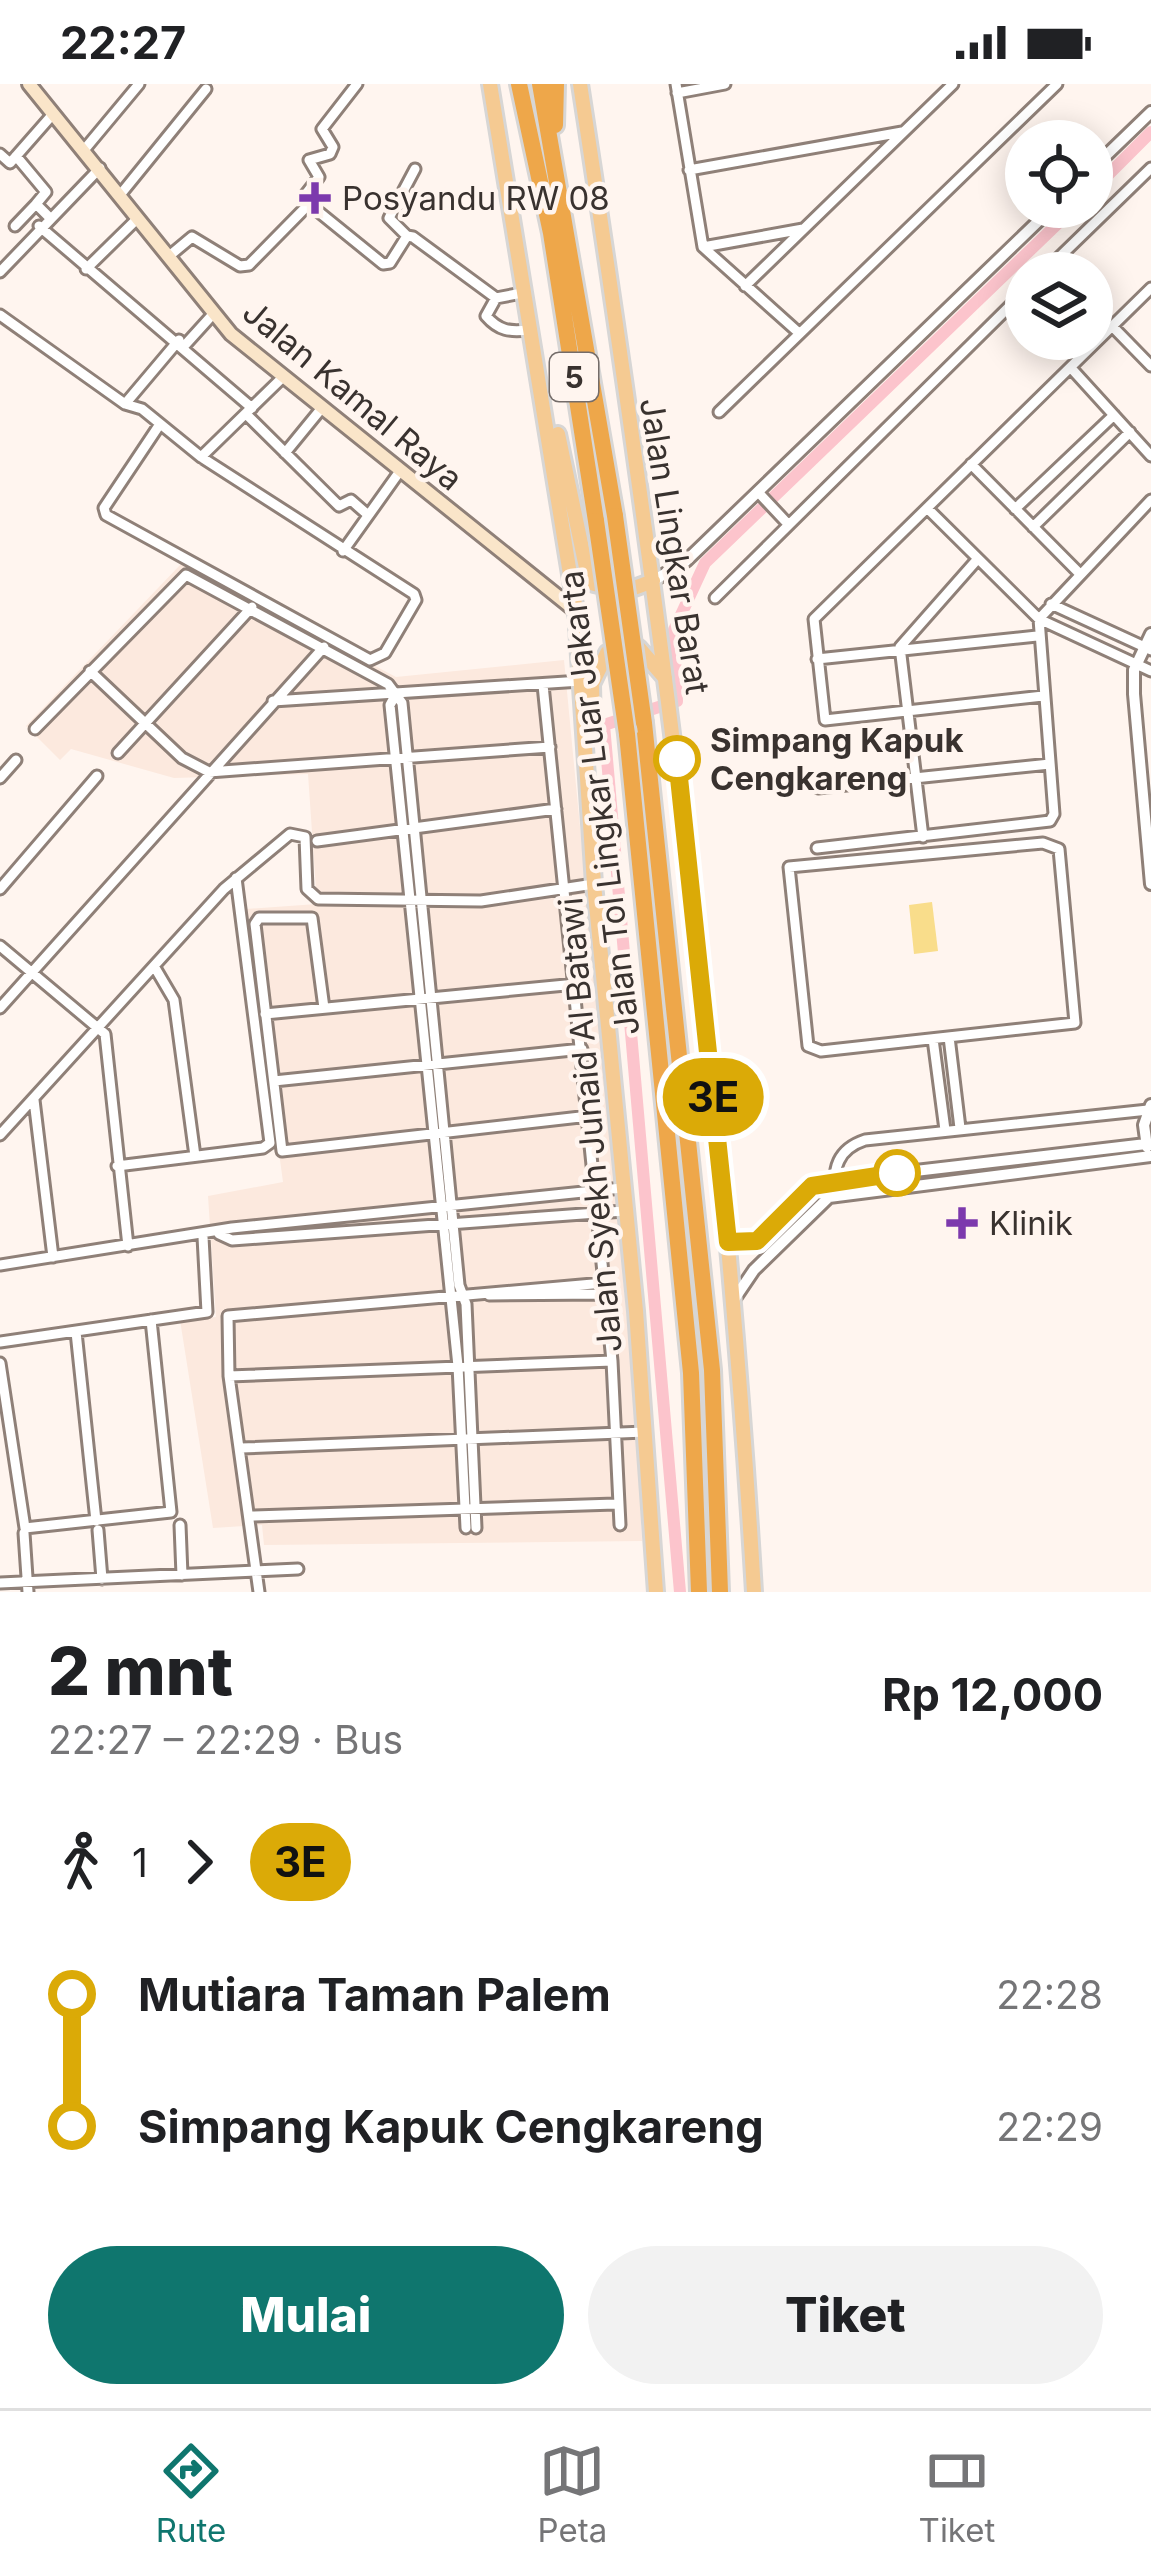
<!DOCTYPE html>
<html lang="id">
<head>
<meta charset="utf-8">
<style>
  body { margin:0; font-family:Inter,sans-serif; background:#f2f2f2; color:#202124; height:100vh; display:flex; flex-direction:column; font-size:45px; white-space:nowrap }
  * { box-sizing:border-box; margin:0 }
  p { font-size:39px; color:#757577 }
  .icon { flex:none; width:66px; height:66px; fill:none; stroke:currentColor; stroke-width:2; stroke-linecap:round; stroke-linejoin:round }
  .map { position:relative; height:1508px; overflow:hidden }
  .panel { display:flex; flex-direction:column; background:#fff; flex:1 }
  .panel>* { flex:none }
  .badge { padding:0 24px; border-radius:39px; font-size:42px; line-height:78px }
  .buttons { position:absolute; left:1005px; top:36px; display:grid; gap:24px }
  .buttons a { display:grid; place-items:center; width:108px; height:108px; border-radius:50%; background:#fff; box-shadow:0 6px 30px #0003; font-size:60px }
  .map>.badge { position:absolute; translate:-50% -50%; box-shadow:0 0 0 6px #fff }
  .legs { display:flex; align-items:center; gap:18px; height:132px; padding:0 48px; font-size:39px }
  .legs p { margin-inline-start:auto }
  .summary { display:flex; align-items:center; justify-content:space-between; height:204px; padding:0 48px }
  h1 { font-size:66px; font-weight:800; line-height:90px }
  .primary-button { display:flex; gap:24px; margin-top:auto; padding:24px 48px }
  .primary-button a { flex:1; height:138px; border-radius:72px; background:#0f766e; color:#fff; font-size:48px; font-weight:800; line-height:138px; text-align:center }
  .primary-button a+a { background:#f2f2f2; color:#202124 }
  ul { padding:0 48px; list-style:none }
  li { display:flex; align-items:center; gap:42px; height:132px; font-size:45px }
  li i { display:grid; place-items:center; width:18px; height:100%; margin:0 15px; background:currentColor }
  li i::after { content:''; width:30px; height:30px; margin:-15px; border:9px solid; border-radius:50%; background:#fff }
  li p { margin-inline-start:auto }
  li:first-child i { background:linear-gradient(#0000 50%,currentColor 0) }
  li:last-child i { background:linear-gradient(currentColor 50%,#0000 0) }
  .status { display:flex; justify-content:space-between; align-items:center; height:84px; padding:0 60px; background:#fff; direction:ltr }
  .status svg { height:33px; fill:currentColor }
  .tab-bar { display:flex; justify-content:space-around; align-items:center; height:168px; border-top:3px solid #e0e0e0; background:#fff; font-size:33px; color:#757577 }
  .tab-bar a { display:grid; justify-items:center; gap:6px }
  .tab-bar .selected { color:#0f766e }
  .map>svg:first-child { display:block }
</style>
</head>
<body>
<div class="status"><b>22:27</b><svg viewBox="0 0 49 12"><path d="M0 12V9h3v3zM5 12V6h3v6zM10 12V3h3v9zM15 12V0h3v12zM26 1h20v11H26zM47 4h2v5h-2z"/></svg></div>
<div class="map">
<svg width="1151" height="1508" viewBox="0 0 1151 1508">
  <rect width="100%" height="100%" fill="#fff5ef"/>
  <path fill="#fce9de" d="M181 480 396 593 564 576 638 1348 642 1457 264 1461 262 1441 213 1444 180 1236 216 1233 208 1112 283 1098 246 825 317 820 308 690 174 694 71 665 60 676 26 642Z"/>
  <path fill="#f9dd8b" d="M932 818 938 867 914 870 909 821Z"/>
  <g fill="none" stroke-linecap="round" stroke-linejoin="round">
    <path stroke="#fcc4cc" stroke-width="12" d="M1092 107 1151 48
      M680 1508 604 641 677 617 674 546 705 479 1075 123"/>
    <g stroke="#8f8078" stroke-width="15">
      <path id="minor" d="M676 0 703 163 799 249
        M677 9 725 0
        M84 66 139 0
        M0 70 10 79 53 30
        M16 72 46 108 36 120 48 132
        M689 86 902 48
        M120 111 206 5
        M309 120 383 180 390 179 407 152 413 153 496 214 522 209
        M309 120 305 111 319 93 309 76 330 70 333 63 322 45 357 0
        M15 142 36 120
        M39 142 252 324
        M407 152 389 134 415 85
        M703 163 803 145
        M168 173 192 153 240 182 249 181 309 120
        M86 185 138 134
        M0 188 100 84
        M1043 189 1151 84
        M745 202 953 0
        M496 214 486 232C499 247 510 248 528 246
        M0 231 125 320 142 325 201 373 414 510 416 516 385 569 370 576 106 431 104 424 160 340
        M1112 242 1151 282
        M185 261 214 229
        M1071 284 1151 372
        M125 320 179 256
        M719 328 1057 0
        M247 331 339 422 351 416 368 431
        M285 369 321 325
        M201 373 282 294
        M971 380 1078 488
        M758 408 787 439
        M927 424 1039 535 1151 587
        M1015 425 1114 331
        M1033 443 1130 348
        M343 467 400 387
        M715 514 1026 206
        M1051 520 1151 566
        M817 575 1037 552
        M90 587 182 674 209 688 550 663
        M543 601 612 1277 620 1441
        M396 610 390 621 458 1282 466 1444
        M1043 612 825 636 814 535 1151 204
        M273 617 581 597
        M35 645 186 491 388 600 402 619 459 1201 466 1220 476 1444
        M118 669 252 523
        M0 694 16 676
        M818 704 1050 680
        M923 753 900 563 975 478
        M317 757 556 725
        M1043 759 1059 765 1075 939 821 967 808 962 789 783Z
        M817 764 1050 737 1054 730 1039 535 1151 416
        M0 805 97 692
        M0 862 105 950 128 1162
        M154 882 174 916 195 1072
        M0 924 324 563
        M324 924 312 834H259L255 840 282 1067 589 1032
        M265 930 576 900
        M949 953 960 1044
        M933 955 945 1046
        M274 997 582 965
        M34 1016 53 1173
        M0 1051 224 805 290 750 305 753 307 805 318 815 481 817 594 800
        M117 1082 263 1064 270 1059 236 794
        M836 1111C832 1084 838 1065 865 1056L1148 1026
        M219 1150 232 1156 624 1127
        M0 1181 232 1144 622 1104
        M489 1211 605 1210
        M76 1248 96 1437
        M0 1258 207 1228 203 1153
        M0 1279 25 1444 171 1428 151 1236
        M229 1292 612 1277
        M241 1364 645 1348
        M253 1432 615 1420
        M180 1441 182 1491
        M98 1446 102 1495
        M24 1449 28 1508
        M0 1499 298 1485
        M259 1508 229 1292 228 1232 604 1199"/>
    </g>
    <g stroke="#8f8078" stroke-width="16">
      <path id="tertiary" d="M1092 85 1151 28
        M653 497 686 477 1053 123
        M1151 550 1134 586V610L1151 800
        M1147 1063 1144 1041 1151 1021
        M728 1158 745 1162 757 1157 821 1098 1146 1060
        M733 1217 754 1186 829 1113 1151 1072"/>
    </g>
    <g stroke="#8f8078" stroke-width="18">
      <path id="secondary" d="M29 0 231 250 576 527"/>
    </g>
    <g stroke="#d7d6d5" stroke-width="20">
      <path id="primary" d="M490 0 576 527 594 800 636 1227 656 1508
        M580 0C657 501 724 1002 754 1508
        M558 350 588 493 594 500 626 507 653 497
        M593 650 592 600 607 569 639 564 665 594"/>
    </g>
    <g stroke="#d7d6d5" stroke-width="22">
      <path id="motorway" d="M519 0 551 149 596 437
        M540 0 615 432
        M555 41 556 0
        M644 639 712 1286 720 1508
        M627 650 691 1289 699 1508"/>
    </g>
    <use href="#minor" stroke="#fff" stroke-width="9"/>
    <use href="#tertiary" stroke="#fff" stroke-width="10"/>
    <use href="#secondary" stroke="#fae5c9" stroke-width="12"/>
    <use href="#primary" stroke="#f5ca92" stroke-width="14"/>
    <use href="#motorway" stroke="#eea74a" stroke-width="16"/>
    <g stroke="#d7d6d5" stroke-width="22" stroke-linecap="butt">
      <path id="motorway-bridge" d="M615 432 644 639
        M596 437 627 650"/>
    </g>
    <use href="#motorway-bridge" stroke="#eea74a" stroke-width="16"/>
  </g>
  <g fill="none" stroke-linecap="round" stroke-linejoin="round">
    <g stroke="#fff" stroke-width="27">
      <path id="line-1" d="M677 675 728 1158 757 1157 812 1102 897 1089"/>
    </g>
    <use href="#line-1" stroke="#dbaa07" stroke-width="18"/>
  </g>
  <g fill="#7c39ad" stroke="#fff5ef" stroke-width="4.5">
    <path d="M309 96h12v12h12v12h-12v12h-12v-12h-12v-12h12z"/>
    <path d="M956 1121h12v12h12v12h-12v12h-12v-12h-12v-12h12z"/>
  </g>
  <g fill="#fff" stroke="#dbaa07" stroke-width="6">
    <circle cx="677" cy="675" r="21"/>
    <circle cx="897" cy="1089" r="21"/>
  </g>
  <g text-anchor="middle" dominant-baseline="central" stroke-width="9" stroke-linejoin="round" paint-order="stroke">
    <rect fill="#fff5ef" stroke="#746c69" stroke-width="3" x="550" y="269" width="48" height="48" rx="9"/>
    <g font-size="30" font-weight="bold" fill="#39322f">
      <text x="574" y="293">5</text>
    </g>
    <g font-size="33" fill="#39322f" stroke="#fff5ef" text-anchor="start">
      <text x="342" y="114">Posyandu RW 08</text>
      <text x="989" y="1139">Klinik</text>
    </g>
    <g font-size="33" fill="#39322f" stroke="#fff5ef">
      <text transform="translate(353 311) rotate(40)">Jalan Kamal Raya</text>
      <text transform="translate(675 462) rotate(81)">Jalan Lingkar Barat</text>
      <text transform="translate(599 719) rotate(-97)">Jalan Tol Lingkar Luar Jakarta</text>
      <text transform="translate(590 1041) rotate(-95)">Jalan Syekh Junaid Al Batawi</text>
    </g>
    <g font-size="33" font-weight="bold" fill="#39322f" stroke="#fff5ef" text-anchor="start">
      <text x="710" y="656">Simpang Kapuk<tspan x="710" dy="38">Cengkareng</tspan></text>
    </g>
  </g>
</svg>
<div class="buttons">
<a><svg class="icon" aria-label="locate" viewBox="0 0 24 24"><circle cx="12" cy="12" r="6"/><path d="M12 2v4M12 18v4M2 12h4M18 12h4"/></svg></a>
<a><svg class="icon" aria-label="layers" viewBox="0 0 24 24"><path d="M12 4l9 5-9 5-9-5zM3 14l9 5 9-5"/></svg></a>
</div>
<b class="badge" style="left:713px;top:1013px;background:#dbaa07;color:#111">3E</b>
</div>
<section class="panel">
<div class="summary"><div><h1>2 mnt</h1><p>22:27 – 22:29 · Bus</p></div><b>Rp 12,000</b></div>
<div class="legs"><svg class="icon" aria-label="walk" viewBox="0 0 24 24"><circle cx="13" cy="4" r="2"/><path d="M13 8l-2 6 4 7M11 14l-3 7M7 12l3-4h3l4 4"/></svg>1<svg class="icon" aria-label="forward" viewBox="0 0 24 24"><path d="M9 5l7 7-7 7"/></svg><b class="badge" style="background:#dbaa07;color:#111">3E</b></div>
<ul>
<li><i style="color:#dbaa07"></i><b>Mutiara Taman Palem</b><p>22:28</p></li>
<li><i style="color:#dbaa07"></i><b>Simpang Kapuk Cengkareng</b><p>22:29</p></li>
</ul>
<div class="primary-button"><a>Mulai</a><a>Tiket</a></div>
</section>
<nav class="tab-bar">
<a class="selected"><svg class="icon" aria-label="directions" viewBox="0 0 24 24"><path d="M12 3l9 9-9 9-9-9zM9 14v-3h6M13 9l2 2-2 2"/></svg>Rute</a>
<a><svg class="icon" aria-label="map" viewBox="0 0 24 24"><path d="M3 6l6-2 6 2 6-2v14l-6 2-6-2-6 2zM9 4v14M15 6v14"/></svg>Peta</a>
<a><svg class="icon" aria-label="tickets" viewBox="0 0 24 24"><path d="M3 7h18v10H3zM15 7v10"/></svg>Tiket</a>
</nav>
</body>
</html>
